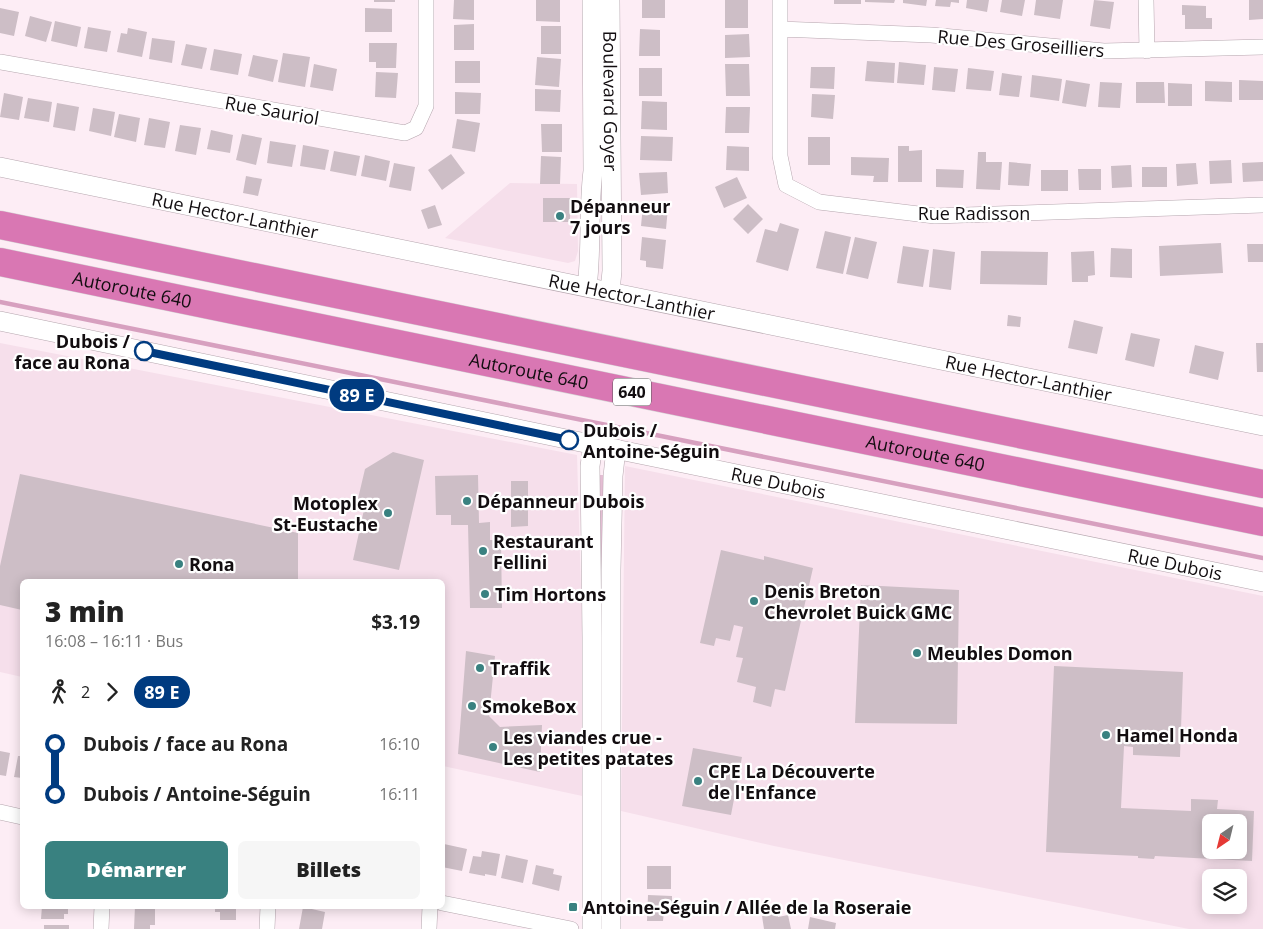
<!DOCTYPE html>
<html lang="fr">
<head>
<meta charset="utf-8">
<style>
  body { margin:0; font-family:"Open Sans",sans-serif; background:#f6f6f6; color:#222; height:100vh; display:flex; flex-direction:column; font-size:19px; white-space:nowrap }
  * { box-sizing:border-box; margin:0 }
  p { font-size:16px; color:#767676 }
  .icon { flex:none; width:28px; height:28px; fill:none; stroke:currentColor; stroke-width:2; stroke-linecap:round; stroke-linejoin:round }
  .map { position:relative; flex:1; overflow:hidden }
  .drawer { position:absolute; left:20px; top:579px; width:425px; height:330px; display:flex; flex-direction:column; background:#fff; border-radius:8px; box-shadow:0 2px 12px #0003 }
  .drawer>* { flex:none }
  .badge { padding:0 10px; border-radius:16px; font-size:18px; line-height:32px }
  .needle { width:32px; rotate:215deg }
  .controls { position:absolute; left:1202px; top:814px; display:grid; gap:10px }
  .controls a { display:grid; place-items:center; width:45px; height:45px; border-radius:8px; background:#fff; box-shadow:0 2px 12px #0003; font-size:25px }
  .map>.badge { position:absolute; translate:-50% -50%; box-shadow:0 0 0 2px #fff }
  .legs { display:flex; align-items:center; gap:8px; height:55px; padding:0 25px; font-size:16px }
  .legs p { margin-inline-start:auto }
  .summary { display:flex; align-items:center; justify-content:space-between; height:85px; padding:0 25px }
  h1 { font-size:28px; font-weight:800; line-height:38px }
  .action { display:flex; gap:10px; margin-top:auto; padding:10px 25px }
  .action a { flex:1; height:58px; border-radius:8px; background:#398180; color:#fff; font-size:20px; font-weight:800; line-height:58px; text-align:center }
  .action a+a { background:#f6f6f6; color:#222 }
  ul { padding:0 25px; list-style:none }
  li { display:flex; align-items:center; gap:18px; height:50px; font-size:19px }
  li i { display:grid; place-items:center; width:8px; height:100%; margin:0 6px; background:currentColor }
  li i::after { content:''; width:12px; height:12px; margin:-6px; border:4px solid; border-radius:50%; background:#fff }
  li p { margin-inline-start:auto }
  li:first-child i { background:linear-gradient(#0000 50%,currentColor 0) }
  li:last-child i { background:linear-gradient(currentColor 50%,#0000 0) }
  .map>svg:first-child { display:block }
</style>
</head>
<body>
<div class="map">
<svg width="1263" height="929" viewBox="0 0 1263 929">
  <rect width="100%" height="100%" fill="#fdedf5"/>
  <path fill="#f6dfeb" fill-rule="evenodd" d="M510 183 577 184 578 251 575 261 568 263 445 238Z
    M0 343 577 455 587 797 443 766 442 581H22V677L0 672Z
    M625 466 1263 596V929H1189L774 846 621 811ZM1211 822H1239V850H1211ZM1211 878H1239V905H1211Z"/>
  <path fill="#e4bdd3" d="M598 475H606V615H598Z"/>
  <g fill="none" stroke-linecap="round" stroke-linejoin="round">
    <path stroke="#d7a0bf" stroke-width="4.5" d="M0 302 1263 558"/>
  </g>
  <path fill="#cdbec6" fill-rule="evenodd" d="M374 0H395V2H374Z
    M454 0H474V20L453 19Z
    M536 0H560V22L536 21Z
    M642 0H665V18H642Z
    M725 0H748V28H725Z
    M834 0H861V4H834Z
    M865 0H895L894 3 865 2Z
    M903 0H927L926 6 903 3Z
    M936 0H959V3L951 2 950 7 935 6Z
    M967 0H989L987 12 966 8Z
    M1002 0H1025L1022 16 1000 12Z
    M1036 0H1063L1060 19 1034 15Z
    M1094 0 1114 2 1110 29 1090 26Z
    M1249 0H1263V19L1249 20Z
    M1182 5 1206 6V18H1212V29H1185V15H1182Z
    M0 8 19 12 14 36 0 33Z
    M365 8 392 9V32H365Z
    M30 16 52 22 46 42 25 36Z
    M55 21 81 27 77 47 51 41Z
    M474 24V50H454V25Z
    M541 26H561V54H541Z
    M88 27 111 31 107 52 84 48Z
    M128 28 147 32 142 57 117 52 121 33 127 34Z
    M640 29 660 30V56H639Z
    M749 34 750 57 725 58V35Z
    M152 38 175 41 172 63 149 59Z
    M369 43H397L396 68H376V62H369Z
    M186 44 207 48 202 69 181 65Z
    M214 49 242 54 238 75 210 70Z
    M283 53 310 57 305 87 278 82Z
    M253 55 278 60 273 82 248 76Z
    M537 57 561 59 559 87 535 85Z
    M455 61H480V83H455Z
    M867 61 895 63 894 83 865 81Z
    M899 62 926 65 924 85 897 83Z
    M314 64 337 69 333 91 310 87Z
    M725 64H749L750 96H726Z
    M811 67H835L834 89 810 88Z
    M934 67 958 69 955 92 932 90Z
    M639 68H662V96H639Z
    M968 68 994 71 991 91 966 89Z
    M376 72 398 73 396 98 375 97Z
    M1002 73 1022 76 1019 97 999 95Z
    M1032 75 1062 79 1059 101 1030 97Z
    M1066 80 1090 84 1086 107 1062 103Z
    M1239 80 1263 81V100H1239Z
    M1205 81 1232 82V102L1205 101Z
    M1100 82 1122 83 1120 108 1098 107Z
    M1136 82H1164L1165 103H1136Z
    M1168 83 1192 84V106H1168Z
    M535 89 561 90 560 112 535 111Z
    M455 92 481 93 480 114H455Z
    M4 93 23 97 19 120 0 117Z
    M812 94 835 95 833 119 811 117Z
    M28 98 52 102 49 122 24 118Z
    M642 101 667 102V130L641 129Z
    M57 103 79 107 75 131 53 127Z
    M726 107H750L749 133H725Z
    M93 108 115 112 111 136 89 131Z
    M119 114 140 118 136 142 114 137Z
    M149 118 170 122 165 148 144 145Z
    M457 119 480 123 475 152 452 148Z
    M541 124H562V152H542Z
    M180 125 201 128 196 155 175 151Z
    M211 130 233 135 230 153 207 149Z
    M242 134 262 138 256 165 236 160Z
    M641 136 673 137 672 161 640 160Z
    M808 137H830V165H808Z
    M270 141 296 145 292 167 267 163Z
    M303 145 329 150 325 170 300 166Z
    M727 146 749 147V171L726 170Z
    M898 146H909V151L922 150V182H898Z
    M334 151 360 156 356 176 330 171Z
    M978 152H986V162H1002L1000 190 976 189Z
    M451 154 465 173 442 190 428 170Z
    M365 155 390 161 386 181 361 176Z
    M541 156 561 157 560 184H540Z
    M851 157 889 158 888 182H873L874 176 851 175Z
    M1231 160 1232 183 1210 184 1209 161Z
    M1009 162 1031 164 1029 186 1008 185Z
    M1263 162V181L1243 182 1242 163Z
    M394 163 415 167 411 191 389 187Z
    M1196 163 1198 184 1177 186 1176 164Z
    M1131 165 1132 187 1112 188 1111 166Z
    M1142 167H1167V187H1142Z
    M936 169 964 170 963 188 936 187Z
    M1078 169H1101V190H1079Z
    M1041 170H1068V191H1041Z
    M667 172 668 193 641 195 639 173Z
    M246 176 262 179 258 196 243 193Z
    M737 177 747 198 724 208 715 187Z
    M543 198H570V222H543Z
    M748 204 763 219 748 234 733 219Z
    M435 205 442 225 428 229 421 210Z
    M643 205 668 207 666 229 641 226Z
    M780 223 799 229 788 271 756 262 765 229 777 232Z
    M825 231 851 237 843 274 816 268Z
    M642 237 666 240 663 269 646 267V261L640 260Z
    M855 237 877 242 868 279 846 274Z
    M1221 243 1223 273 1160 276 1159 246Z
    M1247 244H1263V262H1248Z
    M903 246 929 250 923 287 897 283Z
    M1111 248 1132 249V278L1110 277Z
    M933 249 955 252 951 290 929 287Z
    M981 251 1048 252 1047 285 980 284Z
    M1094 251 1095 275 1088 276V282H1072L1071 252Z
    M1008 315 1021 317 1020 327 1007 326Z
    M1074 320 1103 327 1097 354 1068 348Z
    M1131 333 1160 339 1154 367 1125 360Z
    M1256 343H1263V372H1257Z
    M1195 345 1224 352 1218 380 1189 373Z
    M393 452 424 460 399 570 353 560 365 505 357 503 365 469Z
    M20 474 298 533V581H22V610L0 605V566Z
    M478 475 479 523 490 522V540H501L502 608H470L468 525H451V515H436L435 476Z
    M511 481H528V526L511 527Z
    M721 550 764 560V556L813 568 785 691 775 689 771 707 753 702 756 687 737 682 743 658 736 657 743 627 734 625 730 641 716 638 714 646 700 643Z
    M861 585 959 590 957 724 855 723Z
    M466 651 495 656 489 716 500 727 542 725 540 772 458 754Z
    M1054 666 1183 672 1180 757 1133 755V747L1124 746 1121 808 1191 811V799L1218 800 1217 809 1254 811 1252 861 1155 856 1154 859 1138 858V856L1046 852ZM1211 822H1239V850H1211Z
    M693 748 742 757 731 815 682 806Z
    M0 751 10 753 6 776 0 775Z
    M18 756H22V778L14 777Z
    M444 844 467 849 462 871 442 867Z
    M482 851 500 854 496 876 485 874V876L469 873 473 856 481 857Z
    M506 855 528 860 523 883 501 878Z
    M536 865 554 869 553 874 562 876 559 891 532 884Z
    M647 866H671V889H647Z
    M648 895 672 896V902L678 903 677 912H664L663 921H647Z
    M42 906H68V914H64V919H41Z
    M135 906 155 907V925H150V929H134Z
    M215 906H236V920H220V912H215Z
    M303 907 325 912 322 929H299Z
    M778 913V917L788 915 791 929H764L762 916Z
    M810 917 836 923 835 929H808Z
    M44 925H69V929H44Z"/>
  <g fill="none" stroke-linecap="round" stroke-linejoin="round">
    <g stroke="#b5a6ae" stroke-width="16">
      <path id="minor" d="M780 0V156L786 185 819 202 935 216 1263 205
        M1146 0 1147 51
        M780 29 931 35 1104 51 1263 47
        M0 62 405 133 416 128 426 106V0
        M0 812 22 817
        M442 903 571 929
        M101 929 102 906
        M267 929 268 906
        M429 929 430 906"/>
    </g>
    <g stroke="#b5a6ae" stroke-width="20">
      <g id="tertiary">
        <path id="s1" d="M610 0 612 271 610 291"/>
        <path id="s2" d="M0 167 1263 426"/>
        <path d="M587 287C592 249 588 210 593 171L592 0"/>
        <path id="s3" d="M0 321 566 439 1263 582"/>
        <path d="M592 929V637L590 466 593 445"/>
        <path d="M611 929V570L613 476 616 449"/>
      </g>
    </g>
    <g stroke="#d4d3d4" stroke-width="29">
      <g id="motorway">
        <path d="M0 225 1263 484"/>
        <path id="s4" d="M0 262 1263 522"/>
      </g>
    </g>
    <use href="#minor" stroke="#fff" stroke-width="15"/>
    <use href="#tertiary" stroke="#fff" stroke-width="19"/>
    <use href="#motorway" stroke="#d977b3" stroke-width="28"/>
  </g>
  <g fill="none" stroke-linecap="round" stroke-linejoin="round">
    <g stroke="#fff" stroke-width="11">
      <path id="line-1" d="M144 351 569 440"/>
    </g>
    <use href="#line-1" stroke="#003b80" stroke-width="8"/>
  </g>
  <g fill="#398180" stroke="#fff" stroke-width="2">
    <circle cx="560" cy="216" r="5"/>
    <circle cx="467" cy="501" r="5"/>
    <circle cx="388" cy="513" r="5"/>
    <circle cx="483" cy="551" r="5"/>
    <circle cx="179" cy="564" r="5"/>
    <circle cx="485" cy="594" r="5"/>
    <circle cx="754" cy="601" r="5"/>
    <circle cx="917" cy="653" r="5"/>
    <circle cx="480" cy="668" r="5"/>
    <circle cx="472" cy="706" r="5"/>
    <circle cx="1106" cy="735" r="5"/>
    <circle cx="493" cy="747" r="5"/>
    <circle cx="698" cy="781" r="5"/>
    <rect x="568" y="902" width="10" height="10" rx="2.5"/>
  </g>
  <g fill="#fff" stroke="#003b80" stroke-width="2.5">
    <circle cx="144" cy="351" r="9"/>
    <circle cx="569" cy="440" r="9"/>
  </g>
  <g text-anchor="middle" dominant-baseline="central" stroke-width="4.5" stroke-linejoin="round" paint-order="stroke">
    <rect fill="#fff" stroke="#595658" stroke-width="1" x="613" y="378.5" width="38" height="27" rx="4"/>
    <g font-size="16" font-weight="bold" fill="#120d10">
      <text x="632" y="392">640</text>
    </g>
    <g font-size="18" fill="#120d10" stroke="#fff">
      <text transform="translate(1021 43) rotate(5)">Rue Des Groseilliers</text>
      <text stroke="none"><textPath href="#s1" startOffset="101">Boulevard Goyer</textPath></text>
      <text transform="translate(272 110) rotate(10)">Rue Sauriol</text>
      <text x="974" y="213">Rue Radisson</text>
      <text stroke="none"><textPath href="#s2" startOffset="240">Rue Hector-Lanthier</textPath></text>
      <text stroke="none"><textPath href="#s4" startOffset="135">Autoroute 640</textPath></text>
      <text stroke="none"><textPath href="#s2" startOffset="645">Rue Hector-Lanthier</textPath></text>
      <text stroke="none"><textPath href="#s4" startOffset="540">Autoroute 640</textPath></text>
      <text stroke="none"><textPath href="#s2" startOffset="1050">Rue Hector-Lanthier</textPath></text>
      <text stroke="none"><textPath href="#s4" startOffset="945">Autoroute 640</textPath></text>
      <text stroke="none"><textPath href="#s3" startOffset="795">Rue Dubois</textPath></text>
      <text stroke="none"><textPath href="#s3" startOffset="1200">Rue Dubois</textPath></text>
    </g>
    <g font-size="18" font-weight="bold" fill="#120d10" stroke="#fff" text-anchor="start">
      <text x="570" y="206">Dépanneur<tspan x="570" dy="21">7 jours</tspan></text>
      <text x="477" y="501">Dépanneur Dubois</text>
      <text x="378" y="503" text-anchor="end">Motoplex<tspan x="378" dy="21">St-Eustache</tspan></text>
      <text x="493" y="541">Restaurant<tspan x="493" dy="21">Fellini</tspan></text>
      <text x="189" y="564">Rona</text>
      <text x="764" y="591">Denis Breton<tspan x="764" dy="21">Chevrolet Buick GMC</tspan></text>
      <text x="495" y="594">Tim Hortons</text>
      <text x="927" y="653">Meubles Domon</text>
      <text x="490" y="668">Traffik</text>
      <text x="482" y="706">SmokeBox</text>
      <text x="1116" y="735">Hamel Honda</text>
      <text x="503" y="737">Les viandes crue -<tspan x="503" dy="21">Les petites patates</tspan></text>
      <text x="708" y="771">CPE La Découverte<tspan x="708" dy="21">de l'Enfance</tspan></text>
      <text x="583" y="907">Antoine-Séguin / Allée de la Roseraie</text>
    </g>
    <g font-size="18" font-weight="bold" fill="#120d10" stroke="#fff" text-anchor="end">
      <text x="130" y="341">Dubois /<tspan x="130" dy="21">face au Rona</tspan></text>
      <text x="583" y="430" text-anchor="start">Dubois /<tspan x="583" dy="21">Antoine-Séguin</tspan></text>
    </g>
  </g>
</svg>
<div class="controls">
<a><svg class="needle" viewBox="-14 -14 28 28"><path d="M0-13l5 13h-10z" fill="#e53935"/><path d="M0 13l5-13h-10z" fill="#767676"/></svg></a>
<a><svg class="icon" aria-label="layers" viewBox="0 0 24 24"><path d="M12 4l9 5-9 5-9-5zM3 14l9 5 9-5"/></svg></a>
</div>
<b class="badge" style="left:357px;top:395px;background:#003b80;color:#fff">89 E</b>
<section class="drawer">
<div class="summary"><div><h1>3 min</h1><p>16:08 – 16:11 · Bus</p></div><b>$3.19</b></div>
<div class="legs"><svg class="icon" aria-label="walk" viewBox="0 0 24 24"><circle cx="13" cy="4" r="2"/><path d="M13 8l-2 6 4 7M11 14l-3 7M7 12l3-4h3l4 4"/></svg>2<svg class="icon" aria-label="forward" viewBox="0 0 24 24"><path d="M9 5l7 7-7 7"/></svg><b class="badge" style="background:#003b80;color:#fff">89 E</b></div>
<ul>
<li><i style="color:#003b80"></i><b>Dubois / face au Rona</b><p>16:10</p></li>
<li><i style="color:#003b80"></i><b>Dubois / Antoine-Séguin</b><p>16:11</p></li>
</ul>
<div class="action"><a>Démarrer</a><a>Billets</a></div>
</section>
</div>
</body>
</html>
